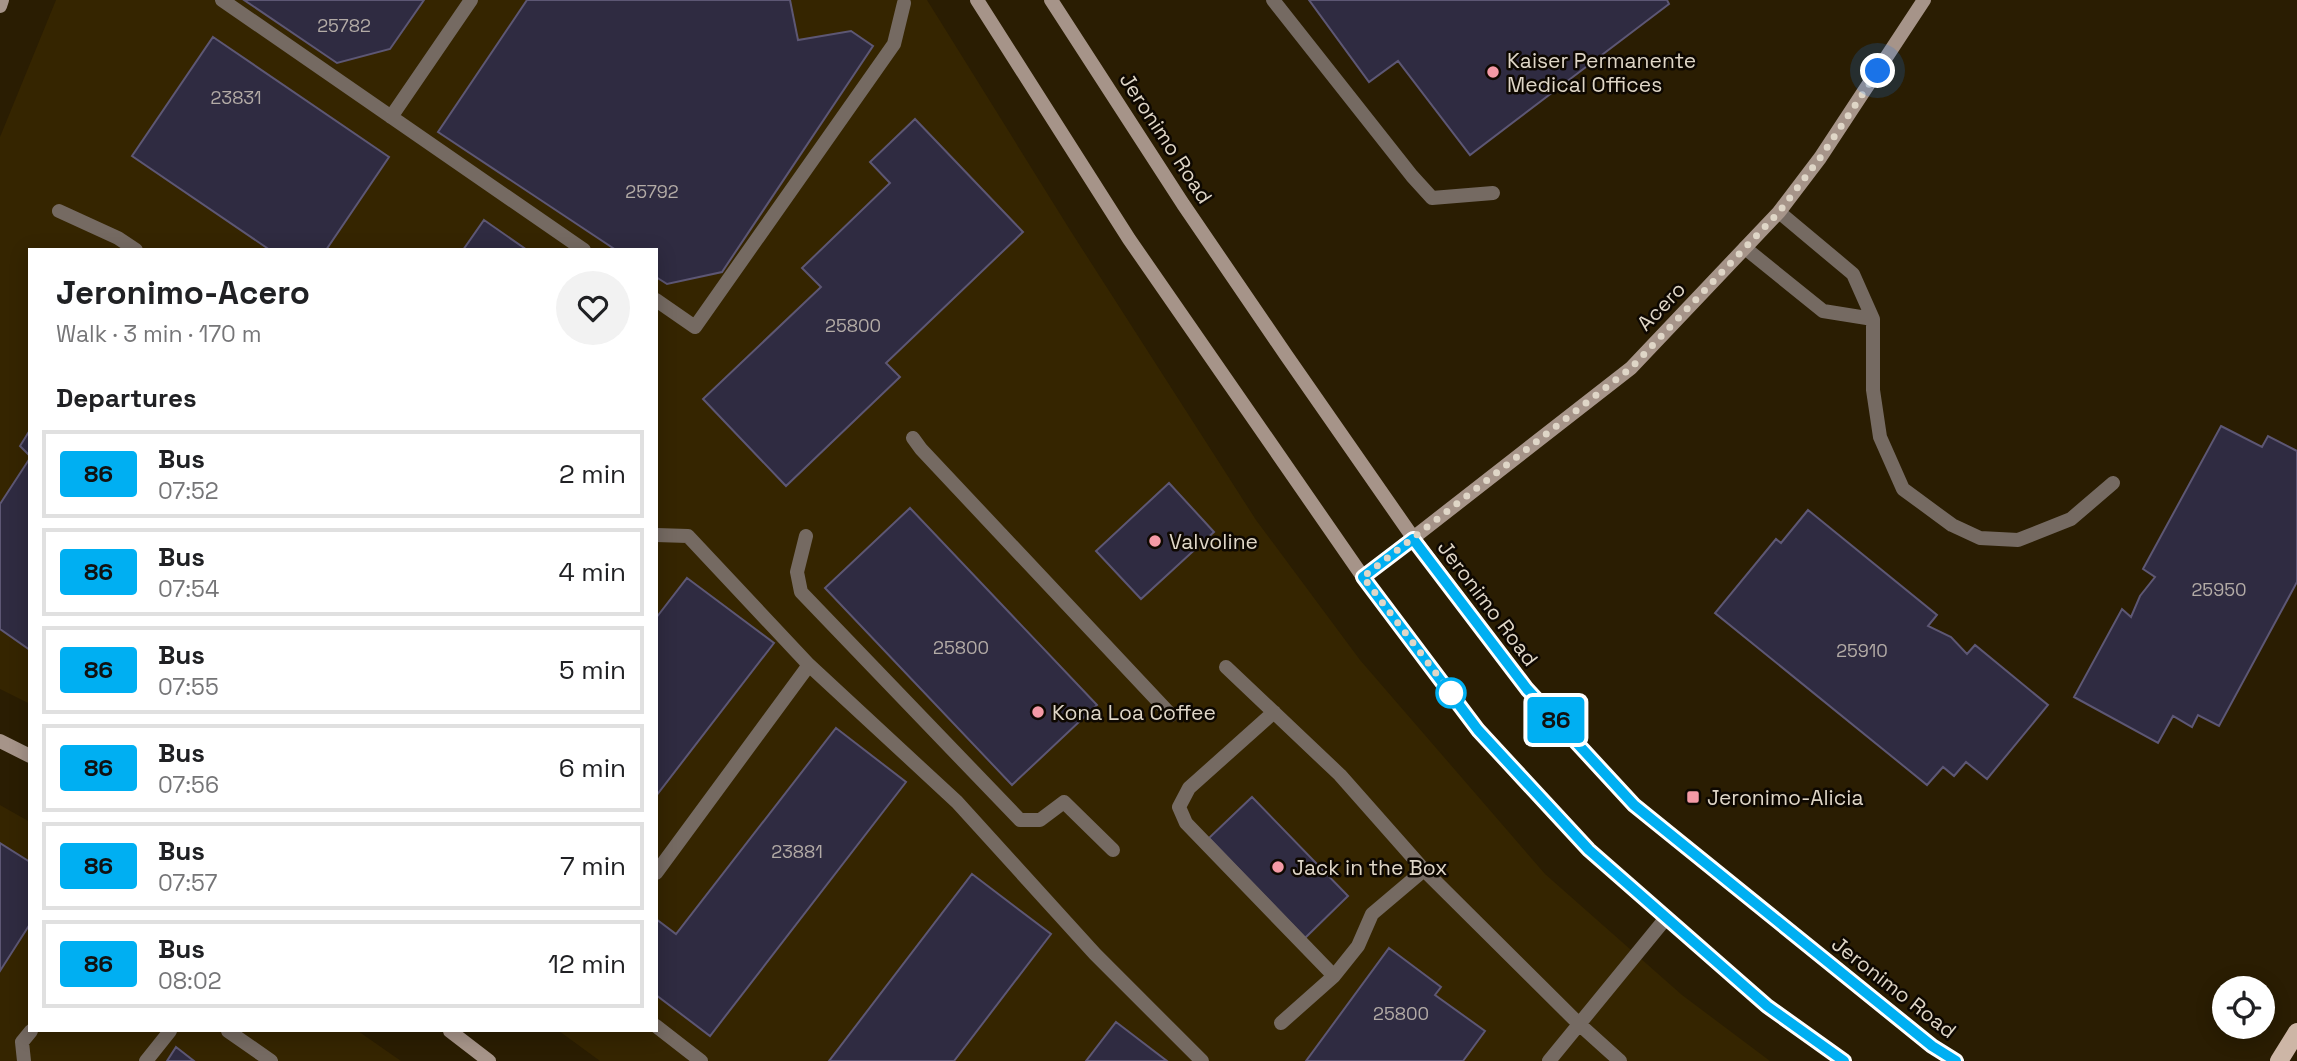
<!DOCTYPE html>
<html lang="en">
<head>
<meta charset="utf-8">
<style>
  body { margin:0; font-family:"Space Grotesk",sans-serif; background:#f2f2f2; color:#202124; height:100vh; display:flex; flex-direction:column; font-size:26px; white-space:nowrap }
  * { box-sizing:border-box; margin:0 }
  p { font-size:23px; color:#757577 }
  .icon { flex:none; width:38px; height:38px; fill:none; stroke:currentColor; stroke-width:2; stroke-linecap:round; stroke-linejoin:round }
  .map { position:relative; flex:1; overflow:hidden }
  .sheet { position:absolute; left:28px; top:248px; width:630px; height:784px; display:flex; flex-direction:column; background:#fff; border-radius:0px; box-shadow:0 4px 18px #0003 }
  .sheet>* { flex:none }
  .badge { padding:0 14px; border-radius:5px; font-size:24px; line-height:46px }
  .buttons { position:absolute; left:2212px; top:976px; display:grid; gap:14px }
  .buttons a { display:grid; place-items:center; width:63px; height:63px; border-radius:50%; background:#fff; box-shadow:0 4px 18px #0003; font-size:35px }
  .you { position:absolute; width:35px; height:35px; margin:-18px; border:5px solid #fff; border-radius:50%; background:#1a73e8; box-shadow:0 0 0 10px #1a73e833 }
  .map>.badge { position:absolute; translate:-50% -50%; box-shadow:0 0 0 4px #fff }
  h2 { padding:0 28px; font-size:26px; line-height:63px }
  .round { display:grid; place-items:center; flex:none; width:74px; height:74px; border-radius:37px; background:#f2f2f2 }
  .headline { display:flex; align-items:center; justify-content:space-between; height:119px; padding:0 28px }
  h1 { font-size:33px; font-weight:600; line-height:52px }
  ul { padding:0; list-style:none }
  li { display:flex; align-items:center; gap:21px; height:88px; margin:0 14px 10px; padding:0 14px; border:4px solid #e0e0e0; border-radius:0px }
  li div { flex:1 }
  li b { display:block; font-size:26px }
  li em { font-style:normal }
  li .badge { min-width:77px; font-weight:700; text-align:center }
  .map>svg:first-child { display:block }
</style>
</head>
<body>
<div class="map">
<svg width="2297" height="1061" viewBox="0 0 2297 1061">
  <rect width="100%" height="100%" fill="#2a1d02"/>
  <path fill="#352500" d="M56 0H927L1070 230 1256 520 1360 660 1545 874 1682 995 1770 1061H600L559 1031H656V250H30V704L0 689V137Z
    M0 805 30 822V1031H358L401 1061H0Z"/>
  <path fill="#2f2b41" stroke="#5d5774" stroke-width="2" d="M244 0H424L390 49 337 63Z
    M527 0H790L798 40 851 31 873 46 722 272 667 284 656 277V250H616L438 132Z
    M1309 0H1667L1669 4 1470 155 1398 61 1369 82Z
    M213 37 389 157 326 250H270L132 156Z
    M915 119 1023 232 886 363 900 377 786 486 703 399 821 287 802 268 890 183 870 162Z
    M484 220 527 250H463Z
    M2221 426 2262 447 2268 436 2297 451V582L2219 726 2198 715 2192 727 2173 716 2158 743 2074 697 2122 609 2131 617 2140 596 2155 577 2143 569Z
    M30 430V456L20 446Z
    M30 458V650L0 629V504Z
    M1169 483 1214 532 1141 599 1096 551Z
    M910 508 1097 705 1012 785 825 588Z
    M1808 510 1937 615 1928 626 1951 637 1967 654 1975 645 2048 705 1987 779 1966 762 1954 776 1943 767 1927 785 1715 613 1776 539 1781 543Z
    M687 578 774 643 656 796V618Z
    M836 728 906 782 710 1036 656 995V919L676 934Z
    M1252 797 1348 896 1305 938 1209 838Z
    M0 843 30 862V924L0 971Z
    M972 874 1051 934 954 1061H829Z
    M1389 948 1441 987 1435 995 1485 1031 1463 1061H1306Z
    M1116 1022 1167 1061H1086Z
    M176 1047 194 1061H167Z"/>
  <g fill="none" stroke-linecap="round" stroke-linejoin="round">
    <path stroke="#756a62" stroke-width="14" d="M222 0 584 250
      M1273 0 1412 176 1432 198 1493 193
      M391 117 471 0
      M59 211 118 238 136 250
      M1779 212 1853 274 1873 319V390L1880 437 1903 489 1952 525 1980 538 2018 540 2071 519 2113 483
      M1745 248 1823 311 1873 319
      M656 300 695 327 894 44 904 3
      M913 438 921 449 1171 715
      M656 535 688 536 809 665 957 802 1095 954 1202 1061
      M806 536 797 572 801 592 1020 820H1040L1064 802 1113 850
      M1226 667 1340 775 1424 870 1579 1024 1620 1061
      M1274 712 1189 788 1179 807 1186 823 1334 976
      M656 873 809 665
      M1281 1023 1334 976 1358 946 1372 914 1424 870
      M656 1026 701 1061
      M228 1031 271 1061
      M24 1061 22 1042 31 1031
      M146 1061 170 1031
      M1549 1061 1666 918"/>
    <path stroke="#a69489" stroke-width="14" d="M977 0 1129 239 1363 577 1478 730 1589 850 1767 1006 1844 1061
      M1051 0 1183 204 1286 355 1414 539 1527 689 1634 805 1932 1046 1956 1061
      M0 6 2 0
      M1363 577 1631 368 1779 212 1820 158 1924 0
      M0 741 30 756
      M450 1031 489 1061"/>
    <path stroke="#cdb6a6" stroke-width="18" d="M2279 1061 2297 1032"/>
  </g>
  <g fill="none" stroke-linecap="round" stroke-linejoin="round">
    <g stroke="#fff" stroke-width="16">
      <path id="line" d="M1844 1061 1767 1006 1589 850 1478 730 1363 577 1413 539 1527 689 1634 805 1932 1046 1956 1061"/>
    </g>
    <use href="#line" stroke="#00aff2" stroke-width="10"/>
    <path stroke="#dfd6c7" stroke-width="7" stroke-dasharray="0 12.6" d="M1451 693 1363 577 1631 368 1779 212 1820 158 1878 71"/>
  </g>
  <g fill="#f49aa6" stroke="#0e0801" stroke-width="2.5">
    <circle cx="1493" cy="72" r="7"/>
    <circle cx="1155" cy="541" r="7"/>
    <circle cx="1038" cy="712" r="7"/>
    <rect x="1686" y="790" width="14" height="14" rx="3.5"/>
    <circle cx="1278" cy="867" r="7"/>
  </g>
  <circle fill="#fff" stroke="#00aff2" stroke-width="3.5" cx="1451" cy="693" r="14"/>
  <g text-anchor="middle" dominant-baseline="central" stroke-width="5" stroke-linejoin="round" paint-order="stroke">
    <g font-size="18" fill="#b3aba6">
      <text x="344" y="25">25782</text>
      <text x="236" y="97">23831</text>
      <text x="652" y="191">25792</text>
      <text x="853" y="325">25800</text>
      <text x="2219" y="589">25950</text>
      <text x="961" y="647">25800</text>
      <text x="1862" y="650">25910</text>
      <text x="797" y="851">23881</text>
      <text x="1401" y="1013">25800</text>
    </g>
    <g font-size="21" fill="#dfd6c7" stroke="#0e0801" text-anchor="start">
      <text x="1507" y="60">Kaiser Permanente<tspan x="1507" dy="24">Medical Offices</tspan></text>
      <text x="1169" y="541">Valvoline</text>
      <text x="1052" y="712">Kona Loa Coffee</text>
      <text x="1707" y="797">Jeronimo-Alicia</text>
      <text x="1292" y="867">Jack in the Box</text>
    </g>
    <g font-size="21" fill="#dfd6c7" stroke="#0e0801">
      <text transform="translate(1166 138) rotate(57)">Jeronimo Road</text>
      <text transform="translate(1661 306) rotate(-46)">Acero</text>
      <text transform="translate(1488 603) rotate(53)">Jeronimo Road</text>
      <text transform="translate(1894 987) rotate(38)">Jeronimo Road</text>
    </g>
  </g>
</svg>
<div class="buttons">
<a><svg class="icon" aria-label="locate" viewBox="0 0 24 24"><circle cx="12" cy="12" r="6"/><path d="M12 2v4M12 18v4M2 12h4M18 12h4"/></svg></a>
</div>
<div class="you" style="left:1878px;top:71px"></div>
<b class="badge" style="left:1556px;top:720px;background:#00aff2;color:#111">86</b>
<section class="sheet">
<div class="headline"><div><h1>Jeronimo-Acero</h1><p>Walk · 3 min · 170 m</p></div><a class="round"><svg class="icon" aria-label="heart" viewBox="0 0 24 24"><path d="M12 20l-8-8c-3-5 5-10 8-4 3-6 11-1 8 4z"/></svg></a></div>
<h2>Departures</h2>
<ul>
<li><span class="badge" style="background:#00aff2;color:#111">86</span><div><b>Bus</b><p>07:52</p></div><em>2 min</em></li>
<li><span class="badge" style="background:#00aff2;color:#111">86</span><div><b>Bus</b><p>07:54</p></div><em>4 min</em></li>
<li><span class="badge" style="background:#00aff2;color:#111">86</span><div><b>Bus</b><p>07:55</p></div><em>5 min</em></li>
<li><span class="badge" style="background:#00aff2;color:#111">86</span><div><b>Bus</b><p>07:56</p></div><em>6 min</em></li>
<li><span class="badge" style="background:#00aff2;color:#111">86</span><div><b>Bus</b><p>07:57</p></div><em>7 min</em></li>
<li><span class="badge" style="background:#00aff2;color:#111">86</span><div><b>Bus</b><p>08:02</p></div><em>12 min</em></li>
</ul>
</section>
</div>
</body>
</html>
